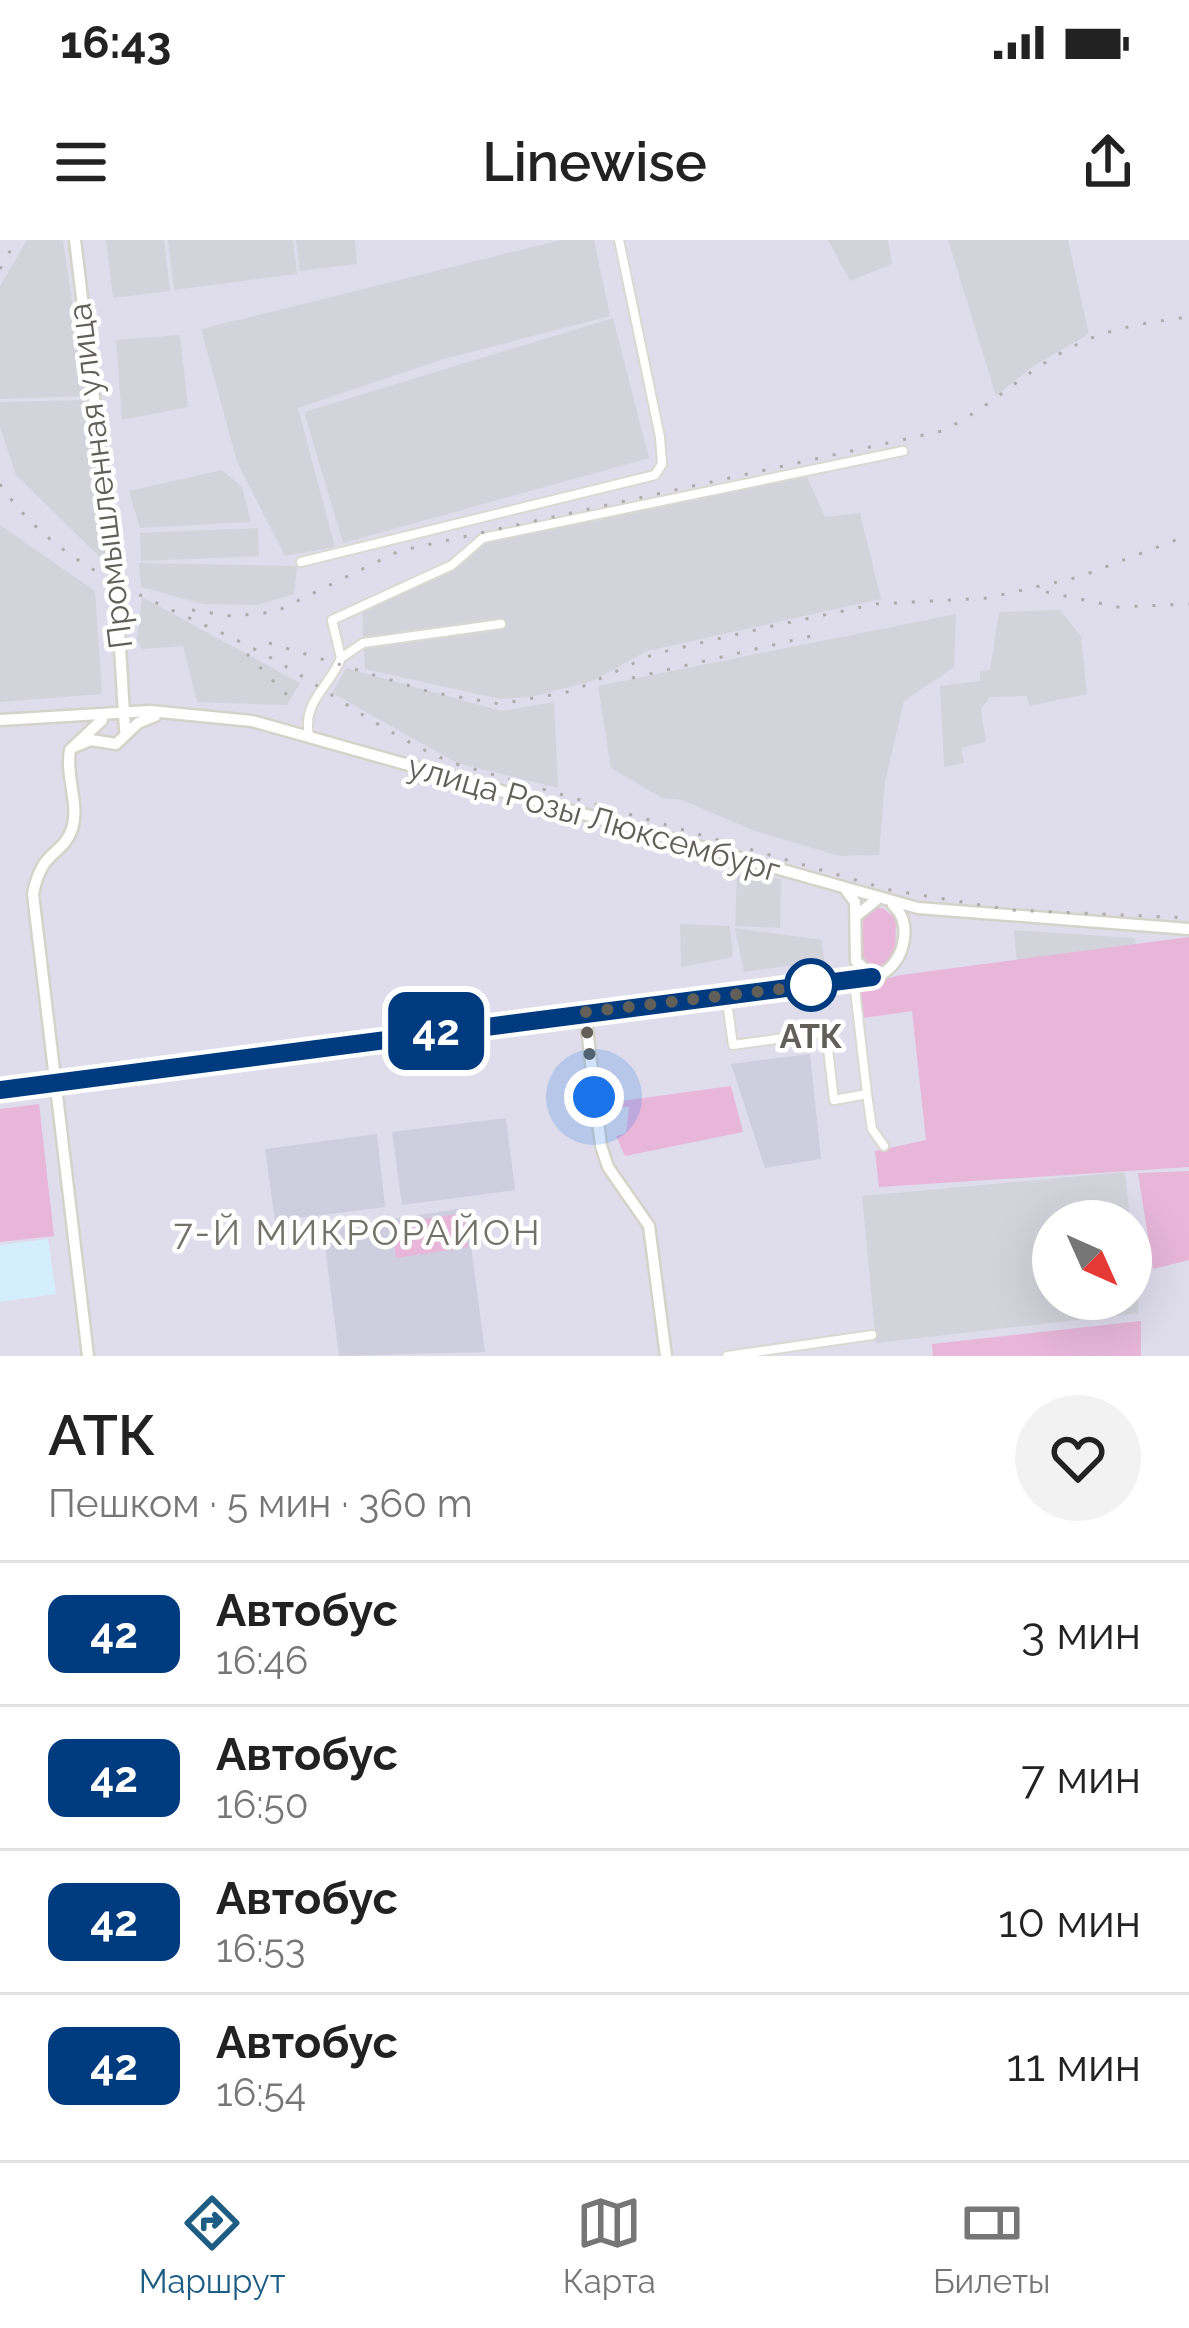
<!DOCTYPE html>
<html lang="ru">
<head>
<meta charset="utf-8">
<style>
  body { margin:0; font-family:Raleway,sans-serif; background:#f2f2f2; color:#222; height:100vh; display:flex; flex-direction:column; font-size:45px; white-space:nowrap }
  * { box-sizing:border-box; margin:0 }
  p { font-size:39px; color:#767676 }
  .icon { flex:none; width:66px; height:66px; fill:none; stroke:currentColor; stroke-width:2; stroke-linecap:round; stroke-linejoin:round }
  .map { position:relative; height:1116px; overflow:hidden }
  .drawer { display:flex; flex-direction:column; background:#fff; flex:1 }
  .drawer>* { flex:none }
  .badge { padding:0 24px; border-radius:18px; font-size:42px; line-height:78px }
  .needle { width:78px; rotate:135deg }
  .tools { position:absolute; left:1032px; top:960px; display:grid; gap:24px }
  .tools a { display:grid; place-items:center; width:120px; height:120px; border-radius:50%; background:#fff; box-shadow:0 12px 48px #0002; font-size:60px }
  .you { position:absolute; width:60px; height:60px; margin:-30px; border:9px solid #fff; border-radius:50%; background:#1a73e8; box-shadow:0 0 0 18px #1a73e833 }
  .map>.badge { position:absolute; translate:-50% -50%; box-shadow:0 0 0 6px #fff }
  .round { display:grid; place-items:center; flex:none; width:126px; height:126px; border-radius:63px; background:#f2f2f2 }
  .overview { display:flex; align-items:center; justify-content:space-between; height:204px; padding:0 48px }
  h1 { font-size:57px; font-weight:600; line-height:90px }
  ul { padding:0; list-style:none }
  li { display:flex; align-items:center; gap:36px; height:144px; padding:0 48px; border-top:3px solid #e0e0e0 }
  li div { flex:1 }
  li b { display:block; font-size:45px }
  li em { font-style:normal }
  li .badge { min-width:132px; font-weight:700; text-align:center }
  .status { display:flex; justify-content:space-between; align-items:center; height:84px; padding:0 60px; background:#fff; direction:ltr }
  .status svg { height:33px; fill:currentColor }
  header { display:flex; justify-content:space-between; align-items:center; height:156px; padding:0 48px; background:#fff; font-size:54px; font-weight:600 }
  .tabs { display:flex; justify-content:space-around; align-items:center; height:168px; border-top:3px solid #e0e0e0; background:#fff; font-size:33px; color:#767676 }
  .tabs a { display:grid; justify-items:center; gap:6px }
  .tabs .selected { color:#1d5c83 }
  .map>svg:first-child { display:block }
</style>
</head>
<body>
<div class="status"><b>16:43</b><svg viewBox="0 0 49 12"><path d="M0 12V9h3v3zM5 12V6h3v6zM10 12V3h3v9zM15 12V0h3v12zM26 1h20v11H26zM47 4h2v5h-2z"/></svg></div>
<header><svg class="icon" aria-label="menu" viewBox="0 0 24 24"><path d="M4 6h16M4 12h16M4 18h16"/></svg>Linewise<svg class="icon" aria-label="share" viewBox="0 0 24 24"><path d="M12 15V3M7 8l5-5 5 5M5 13v7h14v-7"/></svg></header>
<div class="map">
<svg width="1189" height="1116" viewBox="0 0 1189 1116">
  <rect width="100%" height="100%" fill="#dfddec"/>
  <path fill="#d3d3dc" d="M27 0H63L86 156 0 159V46Z
    M106 0H164L170 51 113 58Z
    M168 0H293L297 34 174 50Z
    M296 0H355L357 24 300 31Z
    M561 0H594L610 76 444 119 298 168 335 307 285 316 237 222 201 89Z
    M828 0H888L892 24 850 41Z
    M948 0H1068L1089 94 1032 127 996 156Z
    M613 78 649 218 343 303 304 172Z
    M180 95 188 167 122 180 116 100Z
    M86 160 109 326 16 235 0 187V162Z
    M222 230 242 247 251 282 140 288 129 251Z
    M807 237 825 277 860 273 881 359 647 411 593 441 530 457 500 459 365 429 362 369 455 329 490 300Z
    M0 285 95 351 102 454 0 462Z
    M258 288 259 316 141 321 140 293Z
    M139 323 297 326 294 354 258 365 203 364 141 347Z
    M142 357 300 443 287 465 197 462 183 406 142 409 137 400Z
    M1060 370 1081 396 1087 454 1029 466 1027 456 990 457 981 469 986 502 961 508 964 523 944 527 940 446 980 441V431L990 430 999 372Z
    M956 374 954 427 904 461 885 542 879 615 839 616 755 591 682 560 662 558 611 528 598 446Z
    M346 428 502 471 554 462 558 548 457 523 332 453Z
    M737 635 781 639 780 688 735 686Z
    M680 684 730 686 733 717 681 727Z
    M735 688 822 700 824 721 744 732Z
    M1014 690 1134 698 1137 707 1017 724Z
    M1125 932 1130 981H1053V1059H1131V991L1139 1073 876 1103 862 956Z"/>
  <path fill="#cfcedf" d="M810 814 821 919 765 928 731 824Z
    M506 878 515 950 402 965 392 892Z
    M377 894 385 967 275 981 265 909Z
    M466 968 485 1112 339 1116 323 989Z"/>
  <path fill="#d5eefd" d="M48 999 56 1054 0 1062V1005Z"/>
  <path fill="#e7b6d9" d="M874 668H883L896 679 895 716 883 729H873L861 715 863 680Z
    M1189 697V927L879 947 875 911 926 900 912 771 863 778 857 747 901 735Z
    M731 846 743 892 625 916 616 896 626 893 629 867 614 868V862Z
    M39 864 54 996 0 1002V869Z
    M1189 931V1020L1153 1029 1138 933Z
    M464 973 468 1007 396 1018 391 984Z
    M1141 1081V1116H933L932 1104Z"/>
  <g fill="none" stroke-linecap="round" stroke-linejoin="round">
    <g stroke="#dad9d1" stroke-width="12">
      <path id="street" d="M301 322 655 235 662 224 660 197 619 0
        M341 418 363 403 501 384
        M309 495C302 461 330 447 341 418L332 380 452 325 483 298 903 211
        M726 755 733 805 826 792 834 860 867 854 854 741
        M867 854 872 889 884 906
        M727 1116 872 1095"/>
    </g>
    <g stroke="#d4d3c9" stroke-width="15">
      <path id="secondary" d="M75 0 116 342 125 490
        M0 480 150 471 252 481 918 668 1189 689
        M74 507 91 500 116 504 138 483 155 476
        M846 650 855 662 856 721 873 737C902 731 916 685 893 665
        M856 676 876 660
        M585 772 601 906 608 927 649 986 666 1116
        M0 850 873 737
        M88 1116 33 654C42 608 62 617 72 589 80 565 65 536 70 510L102 480"/>
    </g>
    <use href="#street" stroke="#fff" stroke-width="8"/>
    <use href="#secondary" stroke="#fff" stroke-width="10"/>
    <path stroke="#acabaa" stroke-width="3" stroke-dasharray="3 15" stroke-linecap="butt" d="M0 29 16 0
      M0 244C66 343 188 368 285 426 341 459 392 498 453 523L890 650 1011 670 1189 678
      M1046 352 1118 367 1189 364
      M192 370 231 376 275 372 399 311 942 191C992 167 1029 127 1078 104 1113 87 1151 82 1189 77
      M269 403 430 452 500 464 573 451 654 414 768 387 876 364 988 358 1079 337 1189 295
      M247 414 289 457
      M632 438 824 393"/>
  </g>
  <g fill="none" stroke-linecap="round" stroke-linejoin="round">
    <g stroke="#fff" stroke-width="27">
      <path id="line" d="M0 850 872 737"/>
    </g>
    <use href="#line" stroke="#003b80" stroke-width="18"/>
    <path stroke="#615f57" stroke-width="12" stroke-dasharray="0 21.6" d="M594 857 585 772 816 745H811"/>
  </g>
  <circle fill="#fff" stroke="#003b80" stroke-width="6" cx="811" cy="745" r="24"/>
  <g text-anchor="middle" dominant-baseline="central" stroke-width="9" stroke-linejoin="round" paint-order="stroke">
    <g font-size="33" fill="#615f57" stroke="#fff">
      <text transform="translate(100 236) rotate(-97)">Промышленная улица</text>
      <text transform="translate(594 578) rotate(16)">улица Розы Люксембург</text>
    </g>
    <g font-size="33" font-weight="bold" fill="#615f57" stroke="#fff">
      <text x="811" y="796">АТК</text>
    </g>
    <g font-size="36" letter-spacing="3" fill="#737168" stroke="#fff">
      <text x="358" y="992">7-Й МИКРОРАЙОН</text>
    </g>
  </g>
</svg>
<div class="tools">
<a><svg class="needle" viewBox="-14 -14 28 28"><path d="M0-13l5 13h-10z" fill="#e53935"/><path d="M0 13l5-13h-10z" fill="#767676"/></svg></a>
</div>
<div class="you" style="left:594px;top:857px"></div>
<b class="badge" style="left:436px;top:791px;background:#003b80;color:#fff">42</b>
</div>
<section class="drawer">
<div class="overview"><div><h1>АТК</h1><p>Пешком · 5 мин · 360 m</p></div><a class="round"><svg class="icon" aria-label="heart" viewBox="0 0 24 24"><path d="M12 20l-8-8c-3-5 5-10 8-4 3-6 11-1 8 4z"/></svg></a></div>
<ul>
<li><span class="badge" style="background:#003b80;color:#fff">42</span><div><b>Автобус</b><p>16:46</p></div><em>3 мин</em></li>
<li><span class="badge" style="background:#003b80;color:#fff">42</span><div><b>Автобус</b><p>16:50</p></div><em>7 мин</em></li>
<li><span class="badge" style="background:#003b80;color:#fff">42</span><div><b>Автобус</b><p>16:53</p></div><em>10 мин</em></li>
<li><span class="badge" style="background:#003b80;color:#fff">42</span><div><b>Автобус</b><p>16:54</p></div><em>11 мин</em></li>
</ul>
</section>
<nav class="tabs">
<a class="selected"><svg class="icon" aria-label="directions" viewBox="0 0 24 24"><path d="M12 3l9 9-9 9-9-9zM9 14v-3h6M13 9l2 2-2 2"/></svg>Маршрут</a>
<a><svg class="icon" aria-label="map" viewBox="0 0 24 24"><path d="M3 6l6-2 6 2 6-2v14l-6 2-6-2-6 2zM9 4v14M15 6v14"/></svg>Карта</a>
<a><svg class="icon" aria-label="tickets" viewBox="0 0 24 24"><path d="M3 7h18v10H3zM15 7v10"/></svg>Билеты</a>
</nav>
</body>
</html>
